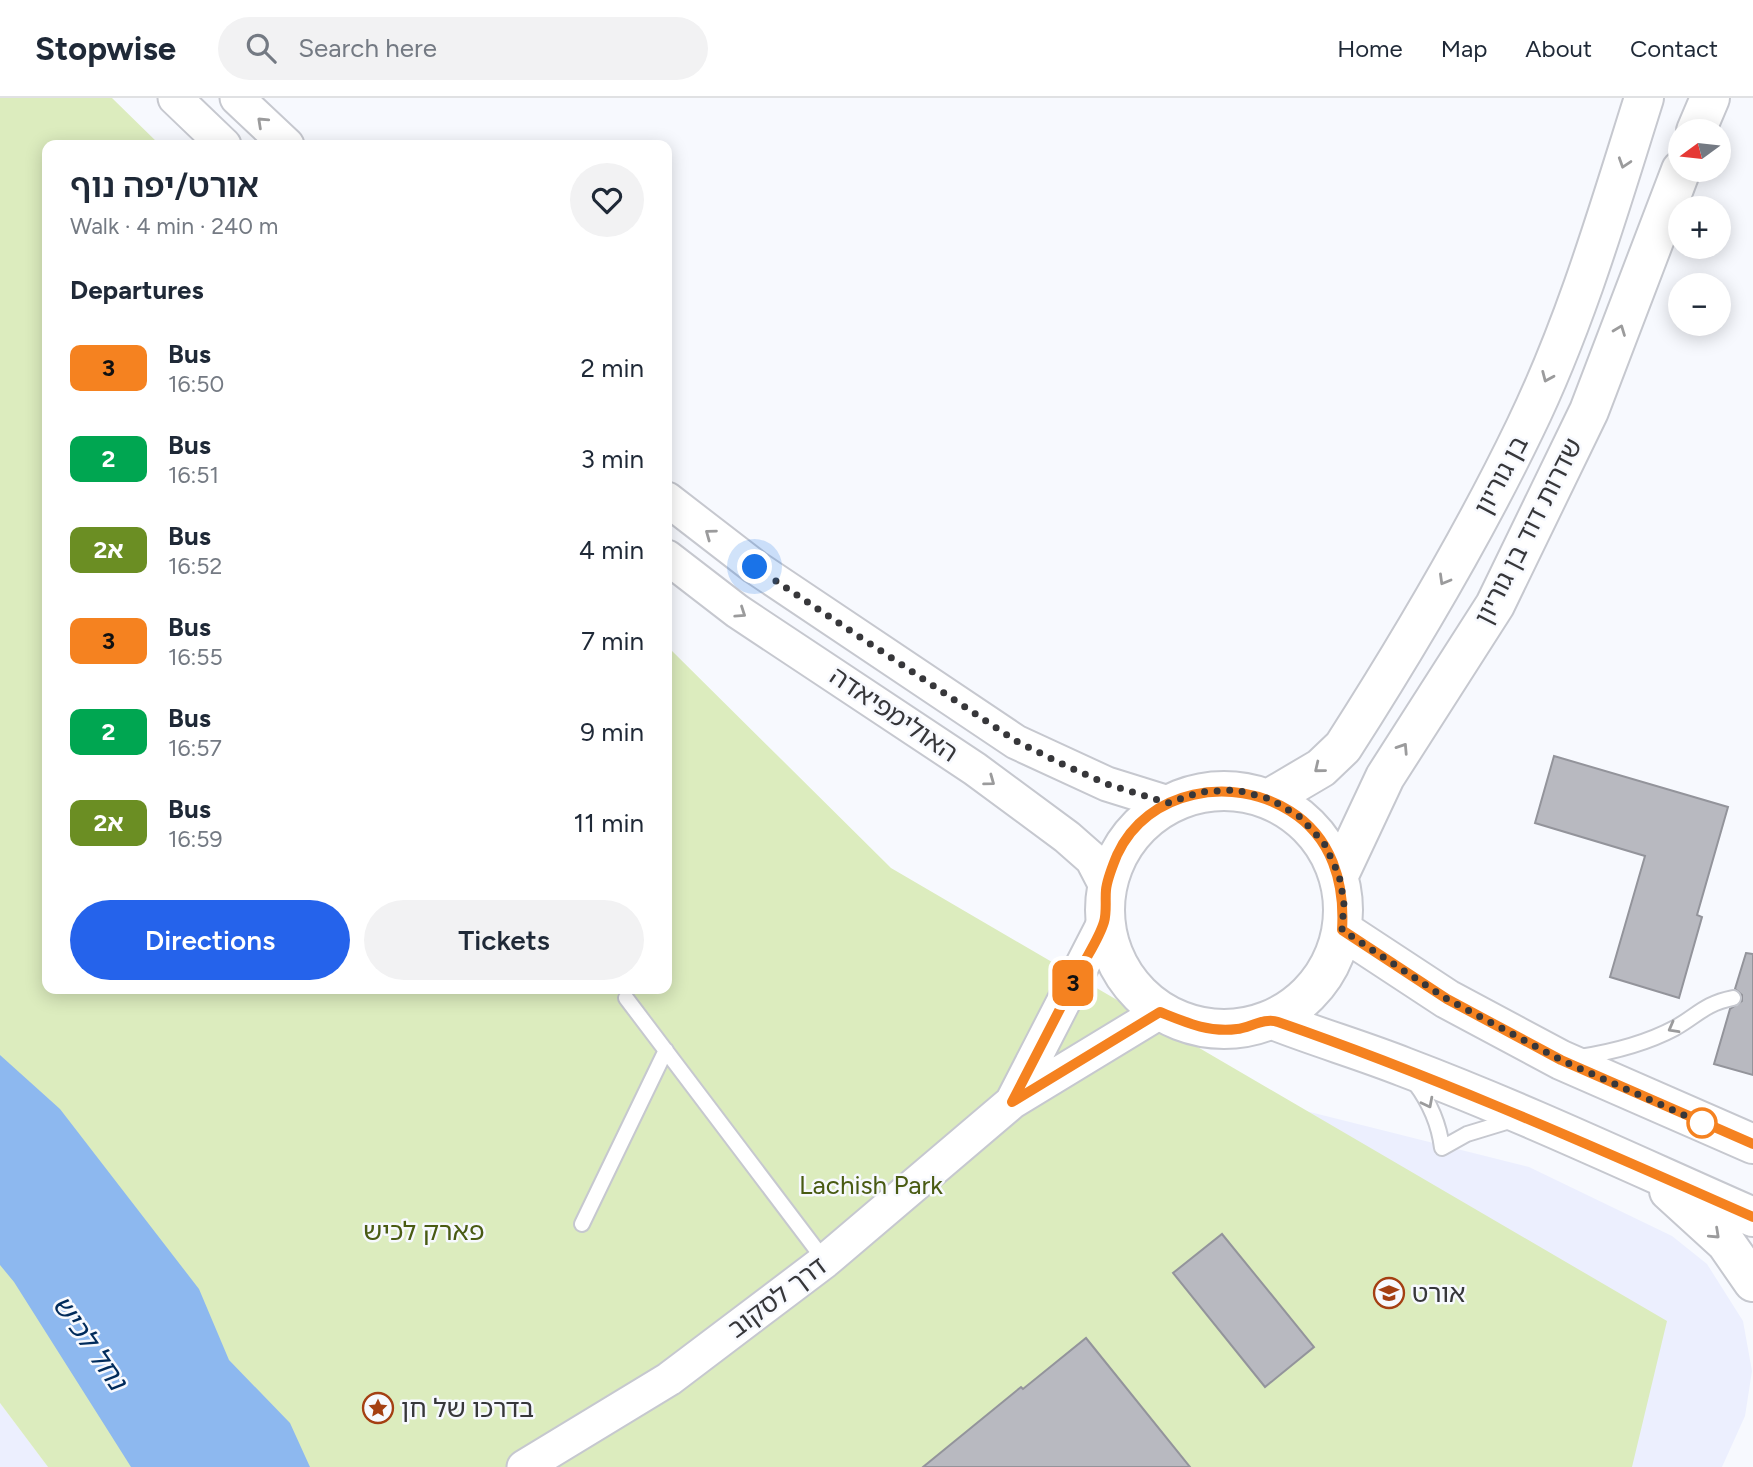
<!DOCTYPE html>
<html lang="en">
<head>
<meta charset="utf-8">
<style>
  body { margin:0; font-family:Figtree,"Noto Sans Hebrew",sans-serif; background:#f2f2f3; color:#1f2937; height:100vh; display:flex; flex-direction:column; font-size:26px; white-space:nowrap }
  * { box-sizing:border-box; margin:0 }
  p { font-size:23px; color:#747a83 }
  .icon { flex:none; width:38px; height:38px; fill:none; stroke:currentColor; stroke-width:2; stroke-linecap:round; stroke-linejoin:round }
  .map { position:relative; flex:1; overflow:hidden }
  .drawer { position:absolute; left:42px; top:42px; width:630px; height:854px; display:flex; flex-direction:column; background:#fff; border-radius:14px; box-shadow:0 4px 18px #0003 }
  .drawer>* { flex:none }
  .badge { padding:0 14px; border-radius:10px; font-size:24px; line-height:46px }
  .needle { width:46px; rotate:255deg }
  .buttons { position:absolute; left:1668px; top:21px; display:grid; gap:14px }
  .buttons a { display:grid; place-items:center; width:63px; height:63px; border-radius:50%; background:#fff; box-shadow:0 4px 18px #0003; font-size:35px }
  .you { position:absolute; width:35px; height:35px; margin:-18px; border:5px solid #fff; border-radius:50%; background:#1a73e8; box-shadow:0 0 0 10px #1a73e833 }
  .map>.badge { position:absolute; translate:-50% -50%; box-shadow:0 0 0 4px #fff }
  h2 { padding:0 28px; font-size:26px; line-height:63px }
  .round { display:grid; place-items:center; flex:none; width:74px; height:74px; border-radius:37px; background:#f2f2f3 }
  .summary { display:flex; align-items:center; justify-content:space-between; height:119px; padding:0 28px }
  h1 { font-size:33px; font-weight:600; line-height:52px }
  .cta { display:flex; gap:14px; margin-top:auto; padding:14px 28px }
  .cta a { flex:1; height:80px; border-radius:42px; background:#2563eb; color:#fff; font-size:28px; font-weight:600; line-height:80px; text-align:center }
  .cta a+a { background:#f2f2f3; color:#1f2937 }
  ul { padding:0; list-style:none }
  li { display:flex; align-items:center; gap:21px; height:91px; padding:0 28px }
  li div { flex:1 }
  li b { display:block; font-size:26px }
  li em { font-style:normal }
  li .badge { min-width:77px; font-weight:700; text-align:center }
  header { display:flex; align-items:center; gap:42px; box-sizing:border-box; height:98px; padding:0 35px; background:#fff; border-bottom:2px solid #e0e1e3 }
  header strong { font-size:33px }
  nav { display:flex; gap:38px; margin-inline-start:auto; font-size:24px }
  .search { width:490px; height:63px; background:#f2f2f3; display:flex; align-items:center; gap:18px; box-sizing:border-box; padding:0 24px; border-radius:38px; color:#747a83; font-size:26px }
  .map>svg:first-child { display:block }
</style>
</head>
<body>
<header>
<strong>Stopwise</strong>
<div class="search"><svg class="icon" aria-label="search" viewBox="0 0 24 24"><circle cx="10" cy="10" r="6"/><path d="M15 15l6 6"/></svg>Search here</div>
<nav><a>Home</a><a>Map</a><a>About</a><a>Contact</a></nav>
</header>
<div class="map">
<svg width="1753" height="1369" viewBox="0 0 1753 1369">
  <rect width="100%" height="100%" fill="#f7f9fe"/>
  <path fill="#eceffe" d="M1274 1005 1529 1069 1672 1138 1707 1166 1743 1223 1752 1273 1745 1318 1722 1369H832Z
    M0 1305 48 1369H0Z"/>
  <path fill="#dcecbe" d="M0 0H112L160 47H47V891H667V548L891 770 1667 1223 1632 1369H48L0 1305Z"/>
  <path fill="#8db8ef" d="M0 957 60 1011 199 1191 229 1262 290 1325 310 1369H131L14 1184 0 1167Z"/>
  <path fill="#b8b9c0" stroke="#93949b" stroke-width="2" d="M1554 658 1728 709 1697 817 1702 819 1679 900 1610 879 1645 758 1535 725Z
    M1746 855 1753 856V977L1714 966 1730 911 1742 903V897L1735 891Z
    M1222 1136 1314 1249 1265 1289 1173 1175Z
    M1086 1240 1190 1369H923L1021 1289 1023 1291Z"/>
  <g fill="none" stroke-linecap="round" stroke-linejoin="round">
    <g stroke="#c6c8cf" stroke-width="18">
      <path id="service" d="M626 900 825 1163
        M1580 959C1612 954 1645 946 1675 930 1698 917 1704 906 1733 900
        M1415 985C1430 1005 1439 1025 1442 1050L1467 1036 1513 1022
        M582 1126 666 952"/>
    </g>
    <g stroke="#c6c8cf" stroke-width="37">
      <path id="tertiary" d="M175 0 224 47
        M237 0 287 47
        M667 401 755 469 1016 644 1107 686 1168 705
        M667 459 737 513 975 671 1067 739 1092 761 1106 788
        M1012 1004 1105 823
        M524 1369 669 1281 825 1163 1012 1004 1160 914"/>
    </g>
    <g stroke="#c6c8cf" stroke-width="42">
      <path id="secondary" d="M1696 33 1710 0
        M1105 812a119 119 0 1 1 238 0a119 119 0 1 1-238 0Z
        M1270 700 1321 670 1343 649C1409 546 1472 440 1525 330 1576 225 1609 111 1644 0
        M1339 777 1385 679 1495 507 1589 313 1681 72
        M1342 832 1447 901 1561 962 1753 1046
        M1273 922C1316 939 1361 952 1404 969 1523 1014 1637 1068 1753 1119
        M1669 1093 1726 1145 1753 1184"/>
    </g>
    <use href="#service" stroke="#fff" stroke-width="14"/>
    <use href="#tertiary" stroke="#fff" stroke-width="33"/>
    <use href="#secondary" stroke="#fff" stroke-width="38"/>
  </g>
  <defs><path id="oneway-chevron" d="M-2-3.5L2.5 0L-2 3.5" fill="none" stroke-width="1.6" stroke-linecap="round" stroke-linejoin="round" transform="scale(1.75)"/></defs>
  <g stroke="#9b9b9c">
    <use href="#oneway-chevron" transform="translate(262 24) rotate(-137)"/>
    <use href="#oneway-chevron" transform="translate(1624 65) rotate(108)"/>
    <use href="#oneway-chevron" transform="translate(1620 232) rotate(-69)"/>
    <use href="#oneway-chevron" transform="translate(1547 279) rotate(113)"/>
    <use href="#oneway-chevron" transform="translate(710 436) rotate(-144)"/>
    <use href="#oneway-chevron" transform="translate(1444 482) rotate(120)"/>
    <use href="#oneway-chevron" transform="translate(741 515) rotate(34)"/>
    <use href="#oneway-chevron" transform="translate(1403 650) rotate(-57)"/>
    <use href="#oneway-chevron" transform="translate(1319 670) rotate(141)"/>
    <use href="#oneway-chevron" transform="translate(990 683) rotate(36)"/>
    <use href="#oneway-chevron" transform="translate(1673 930) rotate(151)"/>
    <use href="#oneway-chevron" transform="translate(1428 1005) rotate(63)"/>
    <use href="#oneway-chevron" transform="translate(1715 1136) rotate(43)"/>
  </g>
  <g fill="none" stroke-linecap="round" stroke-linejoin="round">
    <g stroke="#fff" stroke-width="16">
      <path id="line" d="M1753 1046 1561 962 1447 901 1342 832C1345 785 1332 739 1290 713 1233 677 1147 691 1117 757 1113 767 1107 781 1106 792 1105 802 1107 814 1104 824 1099 841 1086 859 1078 876 1056 918 1034 961 1012 1004L1160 914C1185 924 1209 935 1237 931 1249 930 1265 919 1278 924 1440 980 1596 1050 1753 1119"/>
    </g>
    <use href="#line" stroke="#f58220" stroke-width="10"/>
    <path stroke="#37373a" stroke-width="7" stroke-dasharray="0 12.6" d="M755 469 1016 643 1062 666 1107 686 1168 705 1201 694 1236 692 1270 701 1300 719 1324 745 1339 777 1344 804 1342 832 1447 901 1561 962 1702 1025"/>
  </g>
  <defs>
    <g id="school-ring" transform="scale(1.575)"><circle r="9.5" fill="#f7f9fe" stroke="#a43f12" stroke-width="1.5"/><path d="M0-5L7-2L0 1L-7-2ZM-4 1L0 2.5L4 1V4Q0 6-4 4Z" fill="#a43f12"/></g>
    <g id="sight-ring" transform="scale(1.575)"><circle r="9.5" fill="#f7f9fe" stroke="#a43f12" stroke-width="1.5"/><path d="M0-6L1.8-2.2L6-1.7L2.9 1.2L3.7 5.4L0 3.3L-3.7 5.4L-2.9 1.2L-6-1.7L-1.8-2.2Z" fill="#a43f12"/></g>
  </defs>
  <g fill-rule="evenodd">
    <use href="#school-ring" x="1389" y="1195"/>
    <use href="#sight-ring" x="378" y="1310"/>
  </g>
  <circle fill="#fff" stroke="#f58220" stroke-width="3.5" cx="1702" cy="1025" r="14"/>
  <g text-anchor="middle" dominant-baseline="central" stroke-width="5" stroke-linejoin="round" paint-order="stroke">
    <g font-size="26" fill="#37373a" stroke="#f7f9fe">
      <text transform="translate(1501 377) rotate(-62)">בן גוריון</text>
      <text transform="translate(1528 433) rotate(-63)">שדרות דוד בן גוריון</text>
      <text transform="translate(894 616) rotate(34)">האולימפיאדה</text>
      <text transform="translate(777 1199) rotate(-37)">דרך לסקוב</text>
    </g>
    <g font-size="26" fill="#495b13" stroke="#f7f9fe">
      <text x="871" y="1087">Lachish Park</text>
      <text x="424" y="1133">פארק לכיש</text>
    </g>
    <g font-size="26" fill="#37373a" stroke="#f7f9fe" text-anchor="start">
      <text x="1412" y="1195">אורט</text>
      <text x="401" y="1310">בדרכו של חן</text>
    </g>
    <g font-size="28" font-style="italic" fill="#002b5b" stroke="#f7f9fe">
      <text transform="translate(90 1244) rotate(55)">נחל לכיש</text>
    </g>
  </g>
</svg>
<div class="buttons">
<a><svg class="needle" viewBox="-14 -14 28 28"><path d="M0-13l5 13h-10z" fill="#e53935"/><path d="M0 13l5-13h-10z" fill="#747a83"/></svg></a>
<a>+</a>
<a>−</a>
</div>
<div class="you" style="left:755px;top:469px"></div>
<b class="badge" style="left:1073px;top:885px;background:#f58220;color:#111">3</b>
<section class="drawer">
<div class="summary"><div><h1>אורט/יפה נוף</h1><p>Walk · 4 min · 240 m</p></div><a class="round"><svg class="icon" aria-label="heart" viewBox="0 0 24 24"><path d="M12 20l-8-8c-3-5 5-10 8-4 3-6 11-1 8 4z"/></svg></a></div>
<h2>Departures</h2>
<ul>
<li><span class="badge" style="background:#f58220;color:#111">3</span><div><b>Bus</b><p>16:50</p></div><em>2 min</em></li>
<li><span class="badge" style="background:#00a651;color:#fff">2</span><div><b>Bus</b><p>16:51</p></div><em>3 min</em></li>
<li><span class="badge" style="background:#6b8e23;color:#fff">2א</span><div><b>Bus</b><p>16:52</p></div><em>4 min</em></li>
<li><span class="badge" style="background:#f58220;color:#111">3</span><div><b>Bus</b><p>16:55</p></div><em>7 min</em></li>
<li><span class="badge" style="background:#00a651;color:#fff">2</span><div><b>Bus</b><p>16:57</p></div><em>9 min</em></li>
<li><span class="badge" style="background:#6b8e23;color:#fff">2א</span><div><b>Bus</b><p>16:59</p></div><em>11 min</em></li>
</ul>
<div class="cta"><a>Directions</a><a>Tickets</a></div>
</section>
</div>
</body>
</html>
